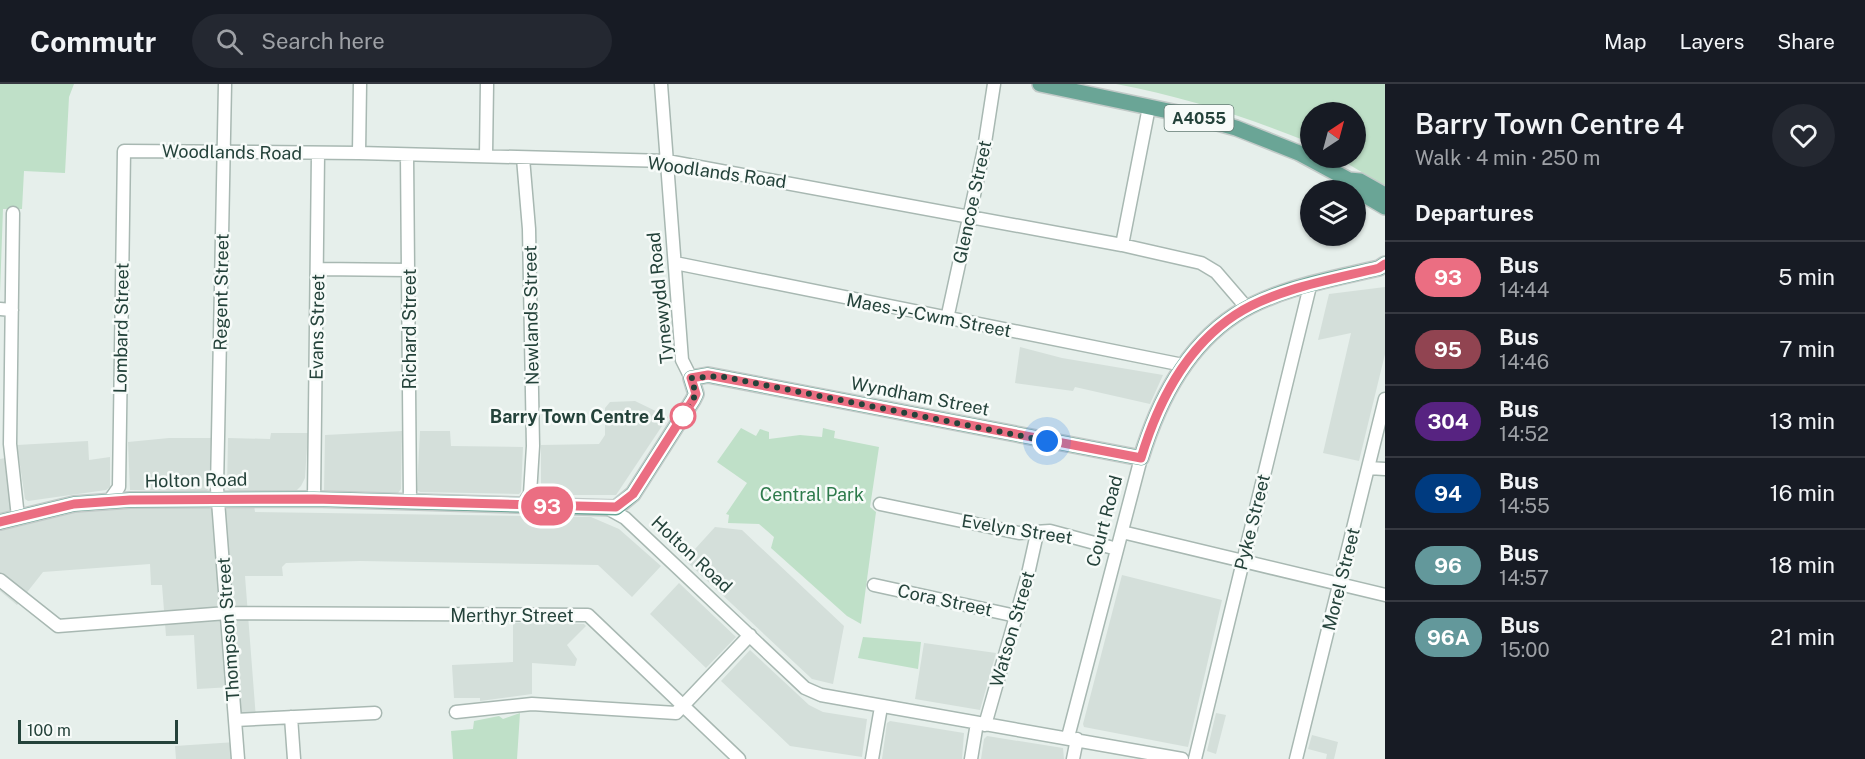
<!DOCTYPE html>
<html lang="en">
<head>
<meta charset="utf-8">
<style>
  body { margin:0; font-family:"Public Sans",sans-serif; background:#242831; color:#f1f3f6; height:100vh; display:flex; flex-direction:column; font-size:22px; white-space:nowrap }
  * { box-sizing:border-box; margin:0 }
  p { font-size:20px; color:#9ea1a6 }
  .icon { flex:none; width:33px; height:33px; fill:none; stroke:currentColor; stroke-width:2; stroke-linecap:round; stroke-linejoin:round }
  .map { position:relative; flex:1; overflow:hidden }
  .details { display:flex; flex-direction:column; background:#171b24; width:480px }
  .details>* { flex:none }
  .badge { padding:0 12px; border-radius:20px; font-size:21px; line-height:39px }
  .needle { width:39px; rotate:36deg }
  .controls { position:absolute; left:1300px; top:18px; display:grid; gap:12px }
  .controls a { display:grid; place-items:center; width:66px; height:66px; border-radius:50%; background:#171b24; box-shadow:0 2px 4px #0004; font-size:30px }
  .scale { position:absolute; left:18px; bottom:15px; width:160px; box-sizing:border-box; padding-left:6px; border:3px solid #24423a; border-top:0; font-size:16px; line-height:21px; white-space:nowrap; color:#24423a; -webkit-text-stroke:4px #f7fbf9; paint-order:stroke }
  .you { position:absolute; width:30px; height:30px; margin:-15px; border:4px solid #fff; border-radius:50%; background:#1a73e8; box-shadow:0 0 0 9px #1a73e833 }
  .map>.badge { position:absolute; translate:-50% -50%; box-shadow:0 0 0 3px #fff }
  h2 { padding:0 30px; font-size:22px; line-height:54px }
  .round { display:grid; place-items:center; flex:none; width:63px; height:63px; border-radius:32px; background:#242831 }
  .summary { display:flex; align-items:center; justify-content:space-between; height:102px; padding:0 30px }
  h1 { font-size:28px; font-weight:600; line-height:45px }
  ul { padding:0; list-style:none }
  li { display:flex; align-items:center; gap:18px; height:72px; padding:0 30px; border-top:2px solid #363941 }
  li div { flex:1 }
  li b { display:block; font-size:22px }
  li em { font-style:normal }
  li .badge { min-width:66px; font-weight:700; text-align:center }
  header { display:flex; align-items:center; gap:36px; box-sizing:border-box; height:84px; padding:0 30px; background:#171b24; border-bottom:2px solid #363941 }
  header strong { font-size:28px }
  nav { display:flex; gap:33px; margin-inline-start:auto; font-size:21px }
  .search { width:420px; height:54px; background:#242831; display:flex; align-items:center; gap:15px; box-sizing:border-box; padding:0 21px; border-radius:33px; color:#9ea1a6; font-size:22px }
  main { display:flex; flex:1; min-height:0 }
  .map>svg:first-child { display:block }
</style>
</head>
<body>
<header>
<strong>Commutr</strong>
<div class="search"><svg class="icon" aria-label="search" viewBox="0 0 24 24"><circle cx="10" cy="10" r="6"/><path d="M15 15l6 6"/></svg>Search here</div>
<nav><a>Map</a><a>Layers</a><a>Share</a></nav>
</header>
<main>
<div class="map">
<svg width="1385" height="675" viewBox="0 0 1385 675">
  <rect width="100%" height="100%" fill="#e6efeb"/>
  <path fill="#d4dfda" d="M1385 203V270L1359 377 1323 369 1351 249 1318 256 1329 210Z
    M1020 263 1062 274 1163 291 1150 320 1075 303 1073 307 1015 299Z
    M635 317 668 333 616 411H541V361L599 360 605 351V324L610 318Z
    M402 347 401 405 398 409 324 408 325 351Z
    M420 347H450L451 362 523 363 521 408 519 410 420 408 417 406Z
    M271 349H308L305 394 301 402 297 406 230 407 227 404 228 354 270 355Z
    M169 354H211L209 404 207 407 130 406 128 358Z
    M88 357 89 376 110 373V403L106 406 28 417 25 415 17 361Z
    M10 373 18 433 32 429 253 415 255 428 591 433 619 445 661 482 632 513 598 481 360 477 286 479 282 483 283 492H245L256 635 235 636 232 603 197 605 194 551 166 552 162 501H151L150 480 43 488 17 521 0 507V375Z
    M715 443 742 446 844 542 833 600 812 595 685 476Z
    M1122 491 1222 516 1188 663 1084 643 1083 640Z
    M679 499 736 553 706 584 650 530Z
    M513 539 584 540 586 542 567 561 577 575 575 582 532 579V610L480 617V614H454L452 581 513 578Z
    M924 559 996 569 980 626 915 615Z
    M750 566 809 621 823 628 867 635 862 673 790 662 721 597Z
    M1216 629 1226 631 1216 670 1207 667Z
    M890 637 964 649 962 675H882L887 639Z
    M1312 651 1338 658 1334 675H1326L1327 670 1308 665Z
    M987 652 1063 664 1064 675H981L984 655Z
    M236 658 238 675H176L175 662Z"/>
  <path fill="#bfe0c8" d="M0 0H74L69 13 65 89 24 87 22 125H3L0 209Z
    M1116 0H1385V102L1338 74H1356V28H1311V59C1247 33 1184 13 1116 0Z
    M741 344 756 352 760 345 769 348V355L800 351 822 353 823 344 835 347 834 354 879 363 870 423 876 428 861 540 847 532 771 464 774 453 759 440 728 439 729 431 726 430 747 399 717 378Z
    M863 553 921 558 918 585 858 574Z
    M520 629 517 675H453L451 647 473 645 474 637 499 632 503 635Z"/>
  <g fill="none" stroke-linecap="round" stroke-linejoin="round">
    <g stroke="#a8b8b2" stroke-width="15">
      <path id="minor" d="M225 0 217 404 238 675
        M661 0 682 276 691 294
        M359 69 360 0
        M407 71 410 418
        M486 71 487 0
        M13 129 10 360 18 433
        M1122 161 1149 23
        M675 179 1183 281
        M318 185 409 186
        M0 225 12 226
        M947 235 984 65 994 0
        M1368 384 1385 385
        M314 415 318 70
        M109 417 119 403 124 67 359 69 667 77 1122 161 1201 179 1216 188 1247 224
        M880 420 1019 449 1050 447 1117 465
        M522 422 530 410 533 362 529 145 523 74
        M607 424 625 434 805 604 821 611 1182 675
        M1122 448 1385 511
        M0 496 58 542 227 529 588 531 739 675
        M874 501 1016 532
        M456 628 532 620 676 629 750 551
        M291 633 294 675
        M235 636 375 629
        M985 641 1028 490 1036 454 1035 448
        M1068 653 1141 374
        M872 675 881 623
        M971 675 977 639
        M1073 675 1077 655
        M1195 675 1310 202
        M1296 675 1385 315"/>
    </g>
    <g stroke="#c2cac8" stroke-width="18">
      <path id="major" d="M1040 0 1192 32 1236 44 1299 69 1349 96 1360 97 1385 111
        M1361 109 1385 123
        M0 438 74 420 130 416 314 415 616 424 633 410 693 316 696 310 691 294 708 291 1141 374C1158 318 1185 264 1235 231 1276 204 1333 195 1379 184L1385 180"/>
    </g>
    <use href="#minor" stroke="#fff" stroke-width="12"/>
    <use href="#major" stroke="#6aa596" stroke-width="15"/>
  </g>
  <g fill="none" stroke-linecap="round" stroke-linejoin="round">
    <g stroke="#fff" stroke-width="14">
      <path id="line" d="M0 438 74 420 130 416 314 415 616 423 633 410 693 316 696 310 691 294 708 291 1141 374C1158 318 1185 264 1235 231 1274 205 1335 195 1379 184L1385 180"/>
    </g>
    <use href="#line" stroke="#eb6e82" stroke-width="9"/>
    <path stroke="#24423a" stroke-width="6" stroke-dasharray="0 10.8" d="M683 332 696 310 691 294 719 292 1047 357"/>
  </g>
  <circle fill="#fff" stroke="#eb6e82" stroke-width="3" cx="683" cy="332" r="12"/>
  <g text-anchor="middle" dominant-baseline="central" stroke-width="5" stroke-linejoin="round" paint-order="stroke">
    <rect fill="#f7fbf9" stroke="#637a73" stroke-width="1.5" x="1164.5" y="21" width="69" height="26" rx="4.5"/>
    <g font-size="16" font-weight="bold" fill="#24423a">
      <text x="1199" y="34">A4055</text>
    </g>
    <g font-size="18" fill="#24423a" stroke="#f7fbf9">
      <text transform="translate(232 68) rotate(1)">Woodlands Road</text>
      <text transform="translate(717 88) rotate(8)">Woodlands Road</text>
      <text transform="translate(972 118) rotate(-78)">Glencoe Street</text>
      <text transform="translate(221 208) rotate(-89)">Regent Street</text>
      <text transform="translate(660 214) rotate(-96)">Tynewydd Road</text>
      <text transform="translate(531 231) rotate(-91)">Newlands Street</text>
      <text transform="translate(929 231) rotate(11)">Maes-y-Cwm Street</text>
      <text transform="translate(317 243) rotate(-89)">Evans Street</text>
      <text transform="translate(121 244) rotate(-89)">Lombard Street</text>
      <text transform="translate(409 245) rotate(-90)">Richard Street</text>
      <text transform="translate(920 312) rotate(11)">Wyndham Street</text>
      <text transform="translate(196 396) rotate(-1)">Holton Road</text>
      <text transform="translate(1104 437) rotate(-75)">Court Road</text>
      <text transform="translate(1252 438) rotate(-76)">Pyke Street</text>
      <text transform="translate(1017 445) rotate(9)">Evelyn Street</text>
      <text transform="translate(692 470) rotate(43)">Holton Road</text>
      <text transform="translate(1341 495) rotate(-76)">Morel Street</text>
      <text transform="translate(945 516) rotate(12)">Cora Street</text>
      <text x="512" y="531">Merthyr Street</text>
      <text transform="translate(228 545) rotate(-94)">Thompson Street</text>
      <text transform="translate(1012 545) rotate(-74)">Watson Street</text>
    </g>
    <g font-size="18" font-weight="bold" fill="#24423a" stroke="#f7fbf9" text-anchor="end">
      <text x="665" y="332">Barry Town Centre 4</text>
    </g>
    <g font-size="18" fill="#2d7a4b" stroke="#f7fbf9">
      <text x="812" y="410">Central Park</text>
    </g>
  </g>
</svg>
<div class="controls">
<a><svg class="needle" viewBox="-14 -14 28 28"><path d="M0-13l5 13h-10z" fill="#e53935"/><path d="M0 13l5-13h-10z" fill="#9ea1a6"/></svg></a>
<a><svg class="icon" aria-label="layers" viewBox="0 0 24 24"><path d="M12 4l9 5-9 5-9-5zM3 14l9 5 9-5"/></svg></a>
</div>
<div class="scale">100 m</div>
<div class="you" style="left:1047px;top:357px"></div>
<b class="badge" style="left:547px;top:422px;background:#eb6e82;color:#fff">93</b>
</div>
<section class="details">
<div class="summary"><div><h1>Barry Town Centre 4</h1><p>Walk · 4 min · 250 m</p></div><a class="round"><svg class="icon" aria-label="heart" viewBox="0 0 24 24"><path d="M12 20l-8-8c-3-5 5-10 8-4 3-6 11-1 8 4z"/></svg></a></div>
<h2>Departures</h2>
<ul>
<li><span class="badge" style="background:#eb6e82;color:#fff">93</span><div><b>Bus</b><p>14:44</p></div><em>5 min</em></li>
<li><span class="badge" style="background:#914451;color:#fff">95</span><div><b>Bus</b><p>14:46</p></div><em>7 min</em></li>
<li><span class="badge" style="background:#572381;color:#fff">304</span><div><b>Bus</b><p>14:52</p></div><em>13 min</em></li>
<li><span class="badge" style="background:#003b80;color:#fff">94</span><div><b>Bus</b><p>14:55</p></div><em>16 min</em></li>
<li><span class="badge" style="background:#63989b;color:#fff">96</span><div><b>Bus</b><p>14:57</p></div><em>18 min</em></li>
<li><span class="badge" style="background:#63989b;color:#fff">96A</span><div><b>Bus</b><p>15:00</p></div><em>21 min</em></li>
</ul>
</section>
</main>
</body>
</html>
